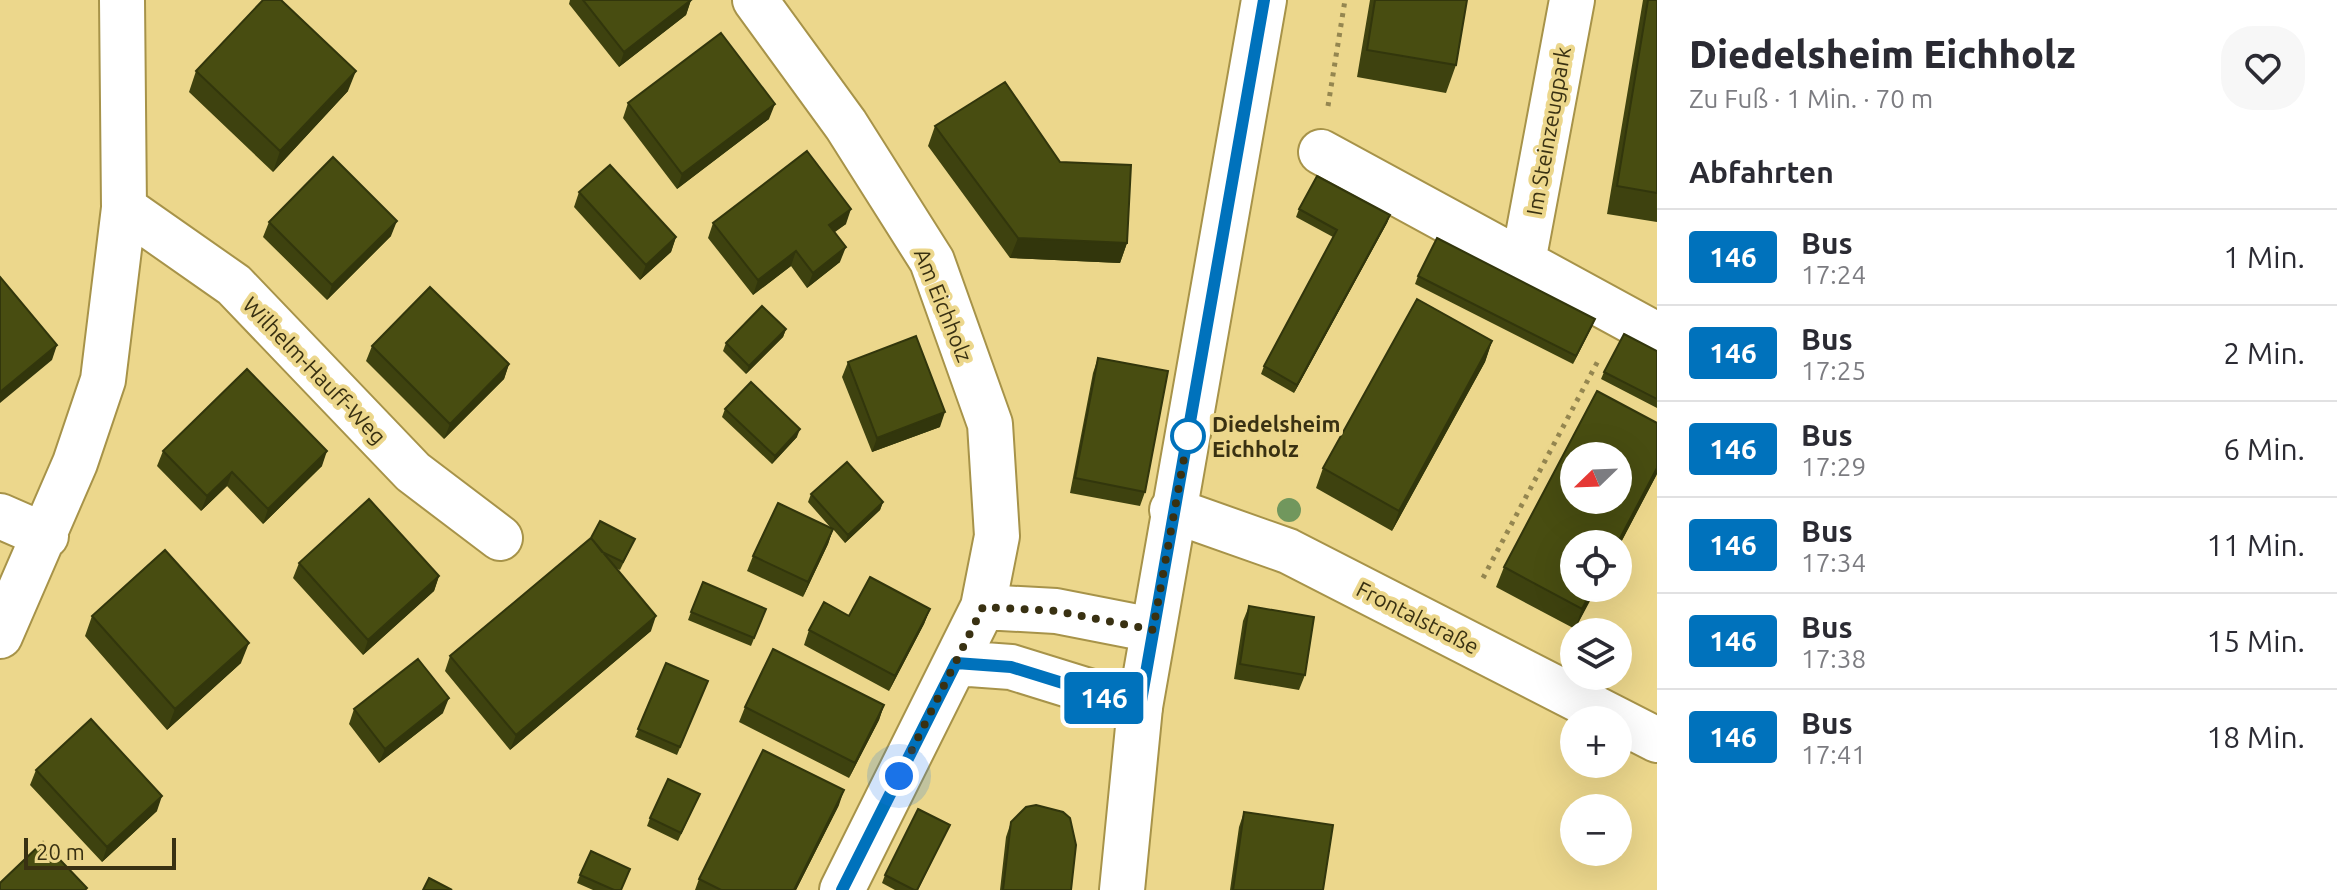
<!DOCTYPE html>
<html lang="de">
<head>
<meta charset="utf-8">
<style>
  body { margin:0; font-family:Ubuntu,sans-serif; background:#f7f7f7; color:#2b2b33; height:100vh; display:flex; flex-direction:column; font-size:30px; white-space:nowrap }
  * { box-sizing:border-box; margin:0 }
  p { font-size:26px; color:#7c7c81 }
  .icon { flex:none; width:44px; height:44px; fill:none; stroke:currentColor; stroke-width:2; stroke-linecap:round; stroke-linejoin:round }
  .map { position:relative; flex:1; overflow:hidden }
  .panel { display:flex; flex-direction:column; background:#fff; width:680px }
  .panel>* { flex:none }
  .badge { padding:0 16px; border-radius:6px; font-size:28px; line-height:52px }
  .needle { width:52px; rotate:247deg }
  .tools { position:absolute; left:1560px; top:442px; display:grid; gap:16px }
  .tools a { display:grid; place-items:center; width:72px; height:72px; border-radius:50%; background:#fff; box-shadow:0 8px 32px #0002; font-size:40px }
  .scale { position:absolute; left:24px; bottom:20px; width:152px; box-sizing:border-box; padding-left:8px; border:4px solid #393112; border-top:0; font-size:22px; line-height:28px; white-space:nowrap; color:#393112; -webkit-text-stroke:6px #ecd78c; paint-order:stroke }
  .you { position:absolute; width:40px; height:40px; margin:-20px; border:6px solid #fff; border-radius:50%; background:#1a73e8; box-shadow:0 0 0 12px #1a73e833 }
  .map>.badge { position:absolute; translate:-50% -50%; box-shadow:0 0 0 4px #fff }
  h2 { padding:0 32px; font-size:30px; line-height:72px }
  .round { display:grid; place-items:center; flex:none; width:84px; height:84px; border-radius:32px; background:#f7f7f7 }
  .head { display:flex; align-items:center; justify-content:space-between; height:136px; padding:0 32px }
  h1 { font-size:38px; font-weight:800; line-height:60px }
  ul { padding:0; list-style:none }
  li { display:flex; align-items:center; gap:24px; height:96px; padding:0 32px; border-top:2px solid #e1e1e2 }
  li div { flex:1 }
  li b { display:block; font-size:30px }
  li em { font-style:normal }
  li .badge { min-width:88px; font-weight:700; text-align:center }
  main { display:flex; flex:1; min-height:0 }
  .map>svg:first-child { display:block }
</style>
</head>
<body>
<main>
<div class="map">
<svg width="1657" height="890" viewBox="0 0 1657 890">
  <rect width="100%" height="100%" fill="#ecd78c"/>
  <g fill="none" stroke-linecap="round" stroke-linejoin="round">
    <g stroke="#a79349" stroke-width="48">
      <path id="street" d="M755 0 846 125 932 261 990 424 997 536 983 607 842 890
        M1321 152 1657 335
        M124 208 234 285 413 472 500 538
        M1523 262 1572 0
        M1172 510 1288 551 1657 740
        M0 516 46 536
        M983 607 1056 611 1153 630
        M0 636 75 463 103 380 124 208 122 0
        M956 663 1011 667 1140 707"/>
    </g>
    <g stroke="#a79349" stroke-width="48">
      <path id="secondary" d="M1122 890 1140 707 1264 0"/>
    </g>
    <path stroke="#948650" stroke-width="5" stroke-dasharray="4 6" stroke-linecap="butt" d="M1328 106 1345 0
      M1483 578 1599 359"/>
    <use href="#street" stroke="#fff" stroke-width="44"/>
    <use href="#secondary" stroke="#fff" stroke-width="44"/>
  </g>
  <circle fill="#71975d" cx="1289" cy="510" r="12"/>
  <path fill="#3e420f" d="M570 0H691L686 15 619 67 569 4Z
    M1370 0H1467L1456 65 1446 93 1357 77Z
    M1643 0H1657V222L1607 214Z
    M196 71 348 91 273 172 189 92Z
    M628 103 769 119 677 189 623 118Z
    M935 126 1060 162 1127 243 1120 263 1010 258 928 146Z
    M579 192 676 237 671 252 640 280 574 207Z
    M1299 209 1390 215 1387 223 1294 393 1261 374 1264 366 1333 237 1296 217Z
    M269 222 391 236 327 300 263 237Z
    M713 223 846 224 834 232 840 262 807 288 791 266 753 295 708 238Z
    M1418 276 1595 319 1573 364 1415 284Z
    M786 329 783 337 746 374 723 351 726 343Z
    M1492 341 1485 362 1392 531 1316 488 1323 468Z
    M372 346 509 364 504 379 444 439 366 361Z
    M1657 351V408L1601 379 1604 372Z
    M1098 358 1145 492 1140 506 1070 493 1093 373Z
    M848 362 940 427 872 452 842 377Z
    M725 409 797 437 772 464 722 417Z
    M163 451 322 466 263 524 227 486 201 511 157 466Z
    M1657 474 1618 548V544L1575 629 1496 587 1504 567Z
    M811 494 883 502 880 510 845 543 833 529 828 544 803 597 747 571 753 556 831 528 808 502Z
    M591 538 635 539 620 570 616 568 651 631 510 750 445 671 450 656Z
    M299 563 439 576 434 591 363 655 293 578Z
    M1249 606 1305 675 1299 690 1234 679 1243 621Z
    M766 609 751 646 688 620 691 612Z
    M930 609 924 624 889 691 804 645 809 630 849 616Z
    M92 616 241 663 167 730 85 636Z
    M666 663 708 681 677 755 635 737Z
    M884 705 879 720 849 778 739 722 745 707Z
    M354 709 443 713 379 763 349 724Z
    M36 770 157 811 102 862 30 785Z
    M700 794 678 841 647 826 650 818Z
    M839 805 796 890H695L699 879Z
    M1244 812 1323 890H1230L1239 827Z
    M1011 822 1071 890H1000L1006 837Z
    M950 825 918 890H895L882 883 885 875Z
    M580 875 621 890H593L577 883Z"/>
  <path fill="#32360c" d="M691 0 686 15 619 67 624 52Z
    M356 71 348 91 273 172 280 151Z
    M775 104 769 119 677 189 682 174Z
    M851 209 846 224 824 240 829 225Z
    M1390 215 1387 223 1294 393 1297 385Z
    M397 221 391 236 327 300 332 285Z
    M676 237 671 252 640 280 646 265Z
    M1018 238 1127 243 1120 263 1010 258Z
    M846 247 840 262 807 288 813 273Z
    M796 251 791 266 753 295 758 280Z
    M1595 319 1592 327 1573 364 1576 356Z
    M786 329 783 337 746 374 749 366Z
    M1492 341 1485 362 1392 531 1399 511Z
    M57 345 52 360 0 403V392Z
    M509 364 504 379 444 439 450 424Z
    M945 412 940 427 872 452 877 438Z
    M800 429 797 437 772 464 775 456Z
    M327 451 322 466 263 524 268 509Z
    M1657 468V474L1618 548V544H1617Z
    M232 472 227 486 201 511 207 496Z
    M883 502 880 510 845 543 848 535Z
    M833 529 828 544 803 597 808 582Z
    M439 576 434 591 363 655 368 640Z
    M1593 588H1597L1575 629 1582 609Z
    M930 609 924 624 889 691 895 676Z
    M656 616 651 631 510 750 516 735Z
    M249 643 241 663 167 730 175 709Z
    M449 698 443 713 379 763 385 749Z
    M884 705 879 720 849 778 855 763Z
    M844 790 839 805 796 890H794Z
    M162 796 157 811 102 862 107 847Z"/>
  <path fill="#484d11" stroke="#32360c" stroke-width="2" fill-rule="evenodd" d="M263 0H281L356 71 280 151 196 71Z
    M583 0H691L624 52Z
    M1375 0H1467L1456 65 1367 50Z
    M1648 0H1657V193L1617 186Z
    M721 33 775 104 682 174 628 103Z
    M1005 82 1060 162 1131 165 1127 243 1018 238 935 126Z
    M807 151 851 209 829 225 846 247 813 273 796 251 758 280 713 223Z
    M333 157 397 221 332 285 269 222Z
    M610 165 676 237 646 265 579 192Z
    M1317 176 1390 215 1297 385 1264 366 1337 230 1299 209Z
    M1437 238 1595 319 1576 356 1418 276Z
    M0 277 57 345 0 392Z
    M430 287 509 364 450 424 372 346Z
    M1417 299 1492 341 1399 511 1323 468Z
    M762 306 786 329 749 366 726 343Z
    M1624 334 1657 351V399L1604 372Z
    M916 336 945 412 877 438 848 362Z
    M1098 358 1168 371 1145 492 1075 478Z
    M247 369 327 451 268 509 232 472 207 496 163 451Z
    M751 382 800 429 775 456 725 409Z
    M1597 391 1657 423V468L1617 544H1574V588H1593L1582 609 1504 567ZM1574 456H1618V500H1574Z
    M847 462 883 502 848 535 811 494Z
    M369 499 439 576 368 640 299 563Z
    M778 503 833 529 808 582 753 556Z
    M600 521 635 539 623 562 602 552 591 538Z
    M591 538 656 616 516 735 450 656Z
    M165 550 249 643 175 709 92 616Z
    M870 577 930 609 895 676 809 630 824 602 849 616Z
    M703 582 766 609 754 638 691 612Z
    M1249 606 1314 617 1305 675 1240 664Z
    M773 649 884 705 855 763 745 707Z
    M418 659 449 698 385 749 354 709Z
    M666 663 708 681 680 747 638 729Z
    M91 719 162 796 107 847 36 770Z
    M763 750 844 790 794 890H721L699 879Z
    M668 779 700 794 681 833 650 818Z
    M1036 805 1063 812 1070 818 1076 845 1071 890H1003L1011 822 1026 807Z
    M918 809 950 825 917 890H914L885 875Z
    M1244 812 1333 825 1323 890H1233Z
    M43 842 87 888 85 890H0V883Z
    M591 851 630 869 621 890H614L580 875Z
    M429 878 452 890H423Z"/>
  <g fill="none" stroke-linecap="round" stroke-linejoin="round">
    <g stroke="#fff" stroke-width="18">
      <path id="line" d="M842 890 956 663 1011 667 1140 707 1264 0"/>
    </g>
    <use href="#line" stroke="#0072bc" stroke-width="12"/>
    <path stroke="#393112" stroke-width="8" stroke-dasharray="0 14.4" d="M899 776 983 607 1056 611 1153 630 1188 436"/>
  </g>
  <circle fill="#fff" stroke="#0072bc" stroke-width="4" cx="1188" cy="436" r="16"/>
  <g text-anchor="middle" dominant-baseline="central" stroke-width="8" stroke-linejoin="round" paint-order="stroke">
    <g font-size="22" fill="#393112" stroke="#ecd78c">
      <text transform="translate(1548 131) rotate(-80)">Im Steinzeugpark</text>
      <text transform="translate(944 305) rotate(68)">Am Eichholz</text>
      <text transform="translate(315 370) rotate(46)">Wilhelm-Hauff-Weg</text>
      <text transform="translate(1418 617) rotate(27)">Frontalstraße</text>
    </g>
    <g font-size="22" font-weight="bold" fill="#393112" stroke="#ecd78c" text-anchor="start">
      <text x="1212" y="423">Diedelsheim<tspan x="1212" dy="25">Eichholz</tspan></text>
    </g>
  </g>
</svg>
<div class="tools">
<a><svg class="needle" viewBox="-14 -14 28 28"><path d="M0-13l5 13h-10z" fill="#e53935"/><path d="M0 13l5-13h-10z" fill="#7c7c81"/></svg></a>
<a><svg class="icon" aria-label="locate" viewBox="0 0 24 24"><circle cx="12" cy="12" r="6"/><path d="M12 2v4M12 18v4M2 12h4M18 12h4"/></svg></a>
<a><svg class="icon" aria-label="layers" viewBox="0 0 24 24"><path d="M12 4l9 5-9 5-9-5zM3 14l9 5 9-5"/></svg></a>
<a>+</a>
<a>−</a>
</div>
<div class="scale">20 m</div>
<div class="you" style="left:899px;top:776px"></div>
<b class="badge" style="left:1104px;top:698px;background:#0072bc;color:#fff">146</b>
</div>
<section class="panel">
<div class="head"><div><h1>Diedelsheim Eichholz</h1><p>Zu Fuß · 1 Min. · 70 m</p></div><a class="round"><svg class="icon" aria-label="heart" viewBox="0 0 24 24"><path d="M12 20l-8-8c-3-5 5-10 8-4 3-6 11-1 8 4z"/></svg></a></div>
<h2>Abfahrten</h2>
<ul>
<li><span class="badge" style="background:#0072bc;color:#fff">146</span><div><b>Bus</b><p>17:24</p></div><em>1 Min.</em></li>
<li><span class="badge" style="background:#0072bc;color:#fff">146</span><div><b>Bus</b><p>17:25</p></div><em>2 Min.</em></li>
<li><span class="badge" style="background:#0072bc;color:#fff">146</span><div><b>Bus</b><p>17:29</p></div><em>6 Min.</em></li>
<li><span class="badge" style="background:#0072bc;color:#fff">146</span><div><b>Bus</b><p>17:34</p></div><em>11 Min.</em></li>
<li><span class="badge" style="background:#0072bc;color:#fff">146</span><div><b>Bus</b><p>17:38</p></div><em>15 Min.</em></li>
<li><span class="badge" style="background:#0072bc;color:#fff">146</span><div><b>Bus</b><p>17:41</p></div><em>18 Min.</em></li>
</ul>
</section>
</main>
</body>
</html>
